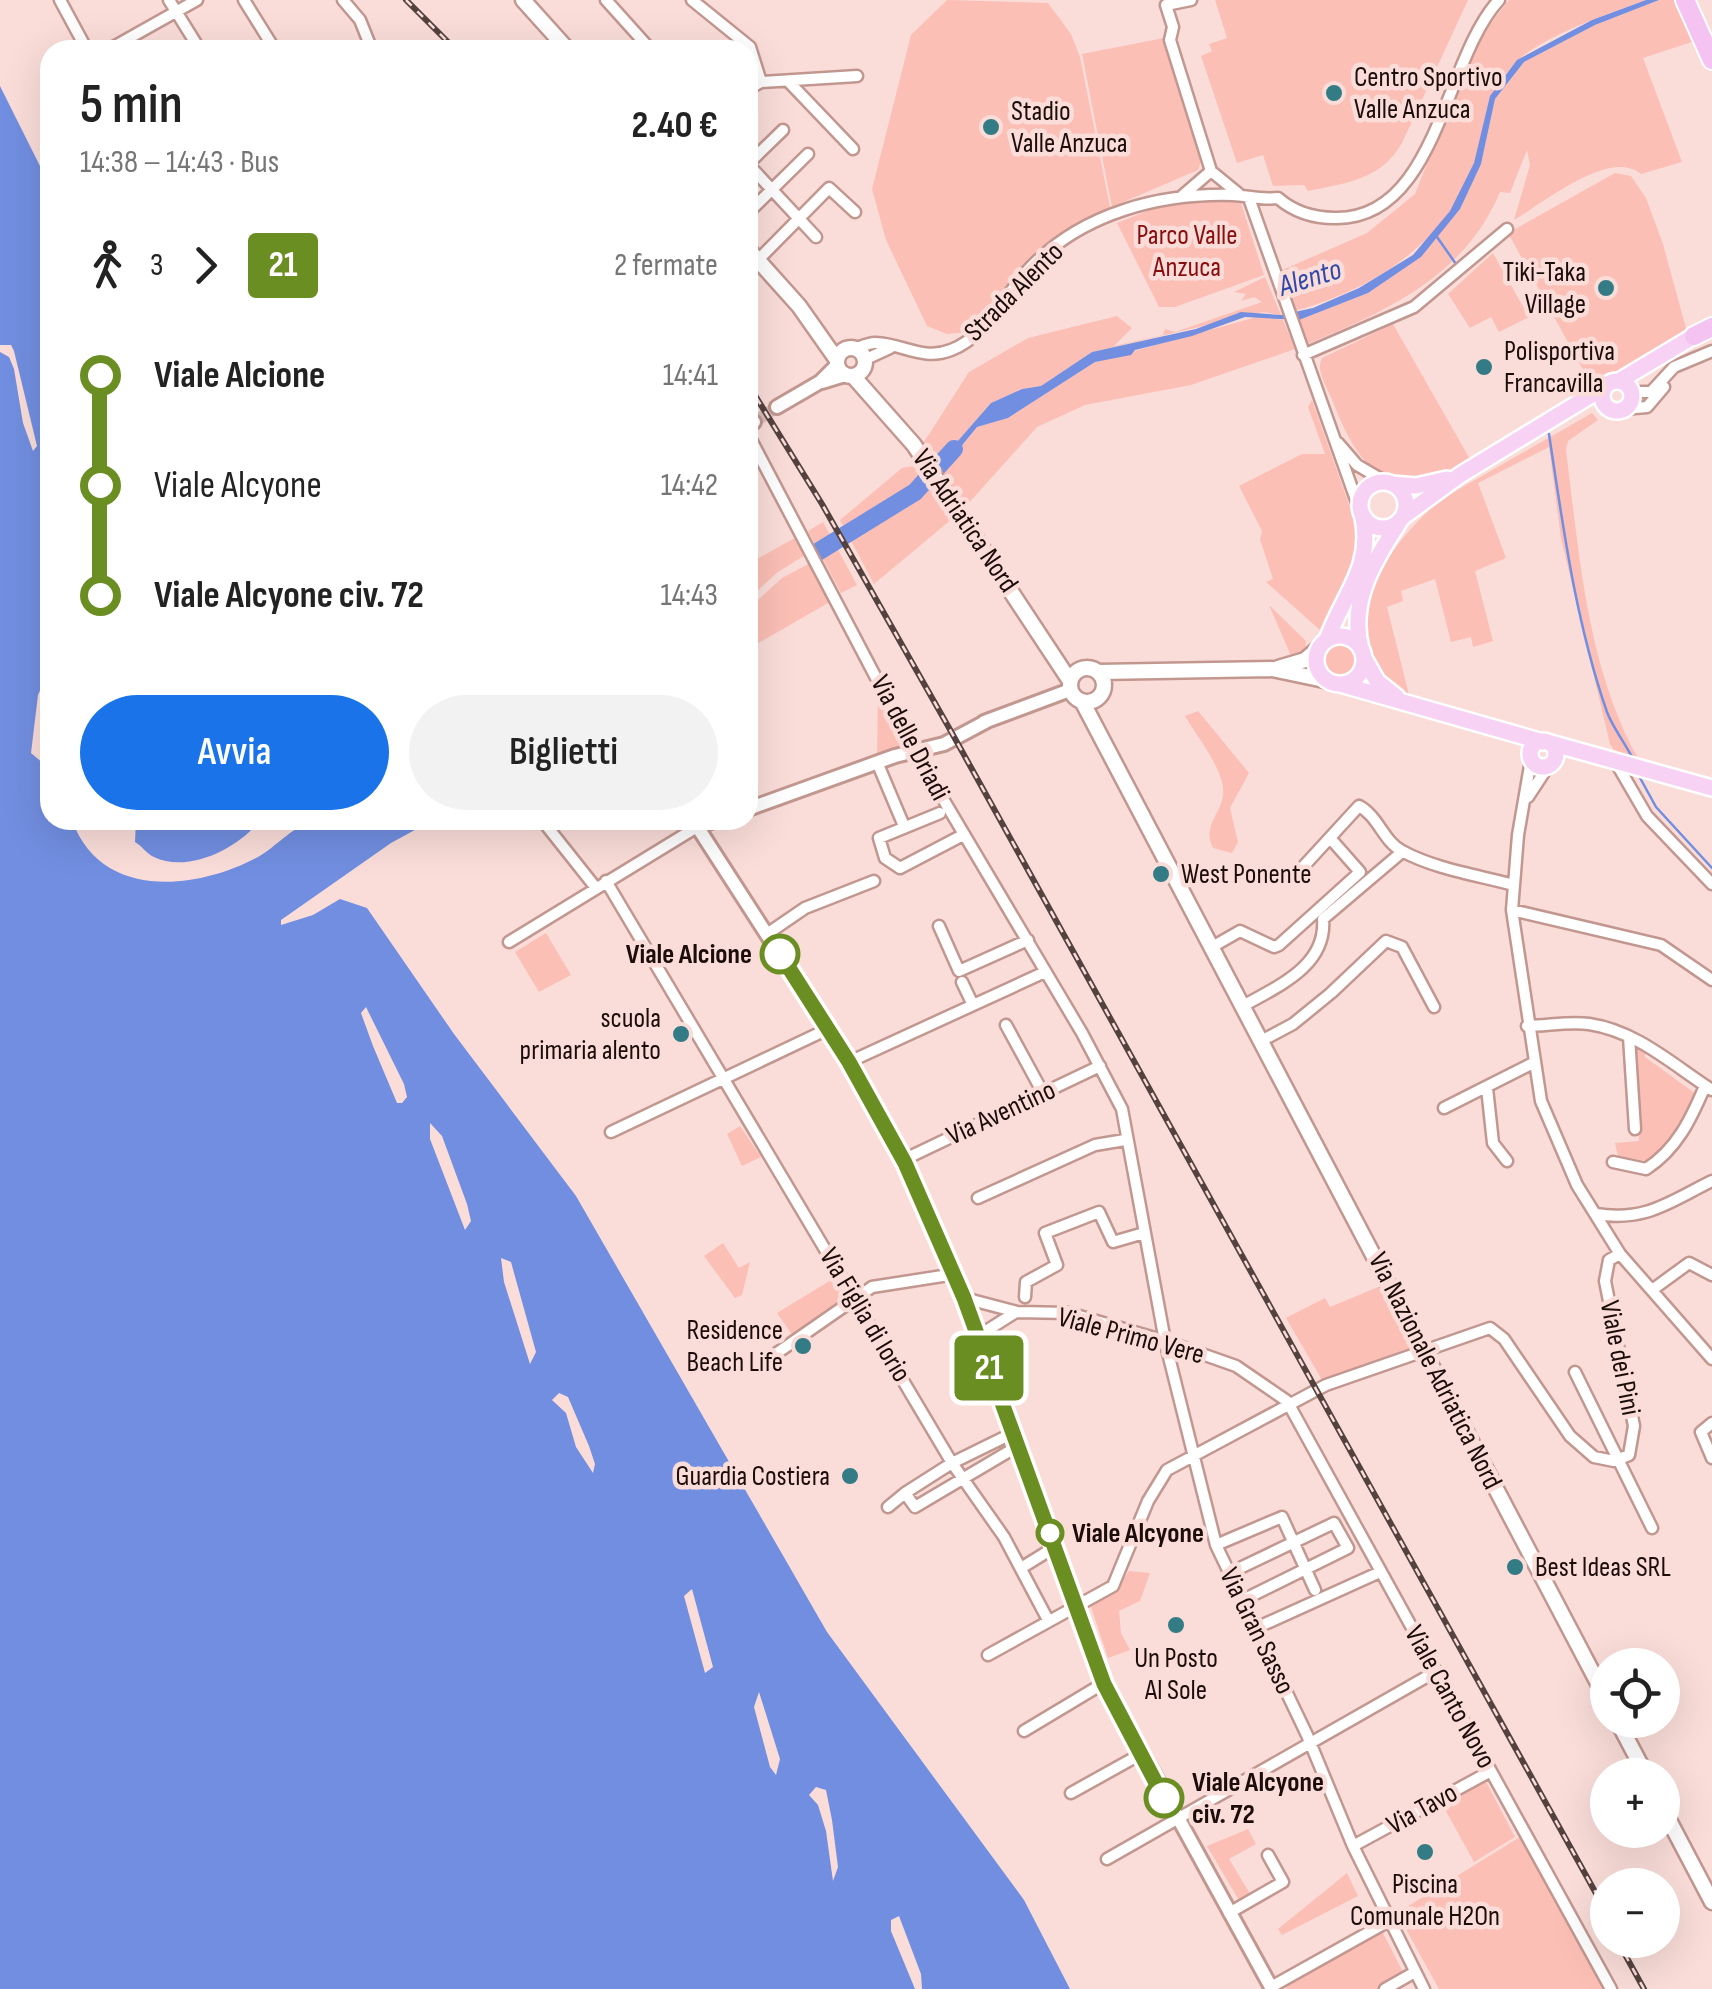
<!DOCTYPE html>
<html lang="it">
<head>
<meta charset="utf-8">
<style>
  body { margin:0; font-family:"Sofia Sans Condensed",sans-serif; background:#f2f2f2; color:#222; height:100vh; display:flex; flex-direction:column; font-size:38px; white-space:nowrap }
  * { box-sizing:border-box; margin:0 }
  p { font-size:32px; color:#767676 }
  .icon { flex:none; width:55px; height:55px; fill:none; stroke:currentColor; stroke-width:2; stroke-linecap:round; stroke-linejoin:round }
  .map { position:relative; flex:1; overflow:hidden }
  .details { position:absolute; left:40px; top:40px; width:718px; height:790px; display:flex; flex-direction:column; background:#fff; border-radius:30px; box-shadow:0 10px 40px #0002 }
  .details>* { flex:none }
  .badge { padding:0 20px; border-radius:8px; font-size:35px; line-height:65px }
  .fabs { position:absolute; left:1590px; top:1648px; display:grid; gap:20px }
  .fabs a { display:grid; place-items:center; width:90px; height:90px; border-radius:50%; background:#fff; box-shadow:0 10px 40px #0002; font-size:50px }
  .map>.badge { position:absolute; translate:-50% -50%; box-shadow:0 0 0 5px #fff }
  .legs { display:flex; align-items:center; gap:15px; height:110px; padding:0 40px; font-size:32px }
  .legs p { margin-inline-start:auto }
  .overview { display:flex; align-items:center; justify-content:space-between; height:170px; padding:0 40px }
  h1 { font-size:55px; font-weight:600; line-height:75px }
  .cta { display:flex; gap:20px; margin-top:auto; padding:20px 40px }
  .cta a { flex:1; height:115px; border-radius:60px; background:#1a73e8; color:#fff; font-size:40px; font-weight:600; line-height:115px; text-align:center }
  .cta a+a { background:#f2f2f2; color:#222 }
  ul { padding:0 40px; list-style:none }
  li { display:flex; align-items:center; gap:35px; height:110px; font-size:38px }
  li i { display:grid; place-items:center; width:15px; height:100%; margin:0 12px; background:currentColor }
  li i::after { content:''; width:25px; height:25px; margin:-12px; border:8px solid; border-radius:50%; background:#fff }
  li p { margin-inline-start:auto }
  li:first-child i { background:linear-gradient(#0000 50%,currentColor 0) }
  li:last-child i { background:linear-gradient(currentColor 50%,#0000 0) }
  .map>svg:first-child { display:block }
</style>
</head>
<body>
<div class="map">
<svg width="1712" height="1989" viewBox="0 0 1712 1989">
  <rect width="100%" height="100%" fill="#faddd9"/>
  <path fill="#fbbfb6" d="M947 0 1048 3 1071 34 1080 57 1110 207C1056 243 1011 282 970 332L947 334 927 326 886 240 872 189 911 35Z
    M1215 0H1468L1402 143C1381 180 1346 183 1308 191L1304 185 1273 186 1263 155 1237 163 1201 56 1212 51 1209 44 1227 38Z
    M1509 0H1646C1612 12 1538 38 1515 63 1487 93 1487 124 1475 161 1448 243 1372 290 1294 311L1280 271 1367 233 1415 194 1475 43Z
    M1659 0H1677L1695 41 1643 58 1682 162 1641 174C1610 148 1545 202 1514 220L1530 165 1527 150 1510 193 1500 192C1466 275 1386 312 1307 344L1299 320 1368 293 1421 257 1481 164 1495 99 1524 62 1595 25Z
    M1164 38 1205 149 1198 170 1112 207 1082 54Z
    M1615 173 1631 176 1646 198 1663 244 1687 332 1592 386 1508 233Z
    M1211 198 1240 200 1264 275 1175 307H1159L1117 223 1149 210Z
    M1493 253 1529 317 1499 332 1491 317 1470 328 1448 294Z
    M1265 277 1281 315 1263 312 1092 352 1041 386 1021 389 991 403 936 466 922 445 969 372 1028 338 1117 316 1132 328 1114 346 1163 335 1165 329 1175 332 1262 302 1254 297 1241 301 1246 294 1234 292Z
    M1260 316 1283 320 1295 349 1191 385 1085 405 1037 427 967 505 941 471 977 427 1008 418 1095 362Z
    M1393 324 1471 461C1392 499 1363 480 1333 402 1328 388 1315 372 1322 358Z
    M1312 400 1364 547 1327 630 1321 631 1266 582 1273 579 1260 539 1262 531 1239 486 1302 454H1325L1308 407Z
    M1592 413 1598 420 1568 441 1566 450C1579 552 1587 669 1639 760L1617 755 1610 744 1561 538 1549 447 1478 483 1506 558 1475 571 1493 641 1473 647 1471 637 1451 642 1435 579 1401 591 1403 601 1387 607 1410 699C1316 643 1382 551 1440 500Z
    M914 466 952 519 874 584 840 520 902 468Z
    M823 522 857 585 841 593 808 531Z
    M800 535 810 552 778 572 748 599V564Z
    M814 561 835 599 748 649V609L782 578Z
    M1269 605 1306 641 1305 653 1292 658Z
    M1325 660a15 15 0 1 1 30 0a15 15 0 1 1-30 0Z
    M878 695 904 745 877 755Z
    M1198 711 1249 773 1230 808 1238 842 1232 853 1213 848C1202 826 1220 815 1223 796 1226 771 1197 737 1185 716Z
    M546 933 571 975 539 992 515 952Z
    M1635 1043 1646 1047 1645 1057 1696 1094 1674 1135 1647 1161 1618 1156 1615 1143 1639 1141Z
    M740 1126 761 1157 742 1166 727 1134Z
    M723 1243 739 1268 750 1262 742 1295 735 1298 704 1256Z
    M836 1277 851 1302 795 1339 777 1313Z
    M1383 1285 1415 1346 1322 1380 1286 1318 1325 1298 1330 1307Z
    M1129 1571 1150 1573 1140 1601 1119 1611 1121 1633 1130 1650 1108 1658 1090 1604 1113 1593Z
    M1485 1780 1515 1837 1474 1862 1442 1804Z
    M1248 1829 1256 1844 1229 1859 1252 1897 1241 1904 1207 1846Z
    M1520 1837 1604 1989H1439L1397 1913Z
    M1347 1873 1358 1896 1282 1935 1278 1929Z
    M1381 1929 1404 1974 1378 1989H1287L1285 1985Z"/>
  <path fill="#718ee0" d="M1646 0H1659L1595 25 1524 62 1495 99 1481 164 1460 209 1421 257 1368 293 1299 320 1245 317 1192 336 1135 350 1131 355 1095 362 1008 418 977 427 941 471 936 466 991 403 1022 389 1041 386 1092 352 1196 329 1241 312 1281 315 1313 308 1359 288 1413 255 1450 211 1474 163 1490 96 1517 60 1592 20Z
    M0 86 50 186V668L38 695 31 753 50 769V820H72C101 901 197 890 258 857 276 847 296 823 317 820 354 815 396 820 433 820L391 843 281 920V925L313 915 340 899 367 908 454 1034 576 1196 827 1632 1024 1900 1070 1989H0Z
    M136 820H260C240 847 189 874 154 857 147 854 142 846 135 842Z"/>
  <path fill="#faddd9" d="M0 345H11L14 351 37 446 33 451 23 423 14 369 9 357 0 352Z
    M366 1007 404 1084 407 1097 402 1103H397L373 1046 361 1013Z
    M430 1123 442 1136 467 1204 471 1221 465 1230 430 1139Z
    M501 1258 511 1262 536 1352 530 1364 504 1282Z
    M559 1393 568 1397 589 1446 595 1464 593 1473 576 1447 566 1413 552 1400Z
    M692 1589 713 1667 705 1673 684 1596Z
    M759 1692 780 1759 776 1775 770 1767 754 1707Z
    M816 1787 826 1790 832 1820 838 1867 833 1881 826 1831 818 1805 809 1795Z
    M899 1916 921 1974 922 1989H915L891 1931V1920Z"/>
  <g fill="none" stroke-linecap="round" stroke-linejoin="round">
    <path stroke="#718ee0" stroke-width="2.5" d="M1437 237 1456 264
      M1549 434C1563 527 1576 623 1607 712 1613 728 1625 743 1633 759
      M1639 776 1656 807 1712 868"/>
    <path stroke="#718ee0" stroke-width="18" d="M816 553 915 492 954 449"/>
    <path stroke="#d9beba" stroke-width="12" stroke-dasharray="12 6" stroke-linecap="butt" d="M754 422 777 407"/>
    <g stroke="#c29790" stroke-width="15">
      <path id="minor" d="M60 0 87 50
        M169 0 200 50
        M244 0 275 50
        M343 0 360 20 372 50
        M606 0 651 50
        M692 0 750 47 761 82
        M1191 0 1166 5 1173 27 1170 40 1211 171 1239 194
        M108 50 197 0
        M788 81 853 149
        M748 89 761 82 857 76
        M748 164 816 237
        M748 164 783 130
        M1182 196 1211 171
        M1250 201 1359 508
        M748 213 808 154
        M758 260 829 188 855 212
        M854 349C860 347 870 342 876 343 903 344 923 361 951 350 986 337 1005 294 1030 268 1082 213 1160 193 1233 195 1249 196 1261 200 1278 198 1294 212 1314 218 1335 218 1437 220 1444 59 1499 0
        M1303 355 1414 307 1507 229
        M864 360 890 348
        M1632 392H1651L1674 367 1712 351
        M1623 409 1647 407 1664 387
        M748 434 914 750 1082 1033 1122 1109 1165 1341 1216 1545 1307 1735 1353 1846 1424 1989
        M1338 443 1357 465 1386 482
        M1531 760 1518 835 1512 910 1541 1101 1577 1185 1620 1254 1712 1359
        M1615 761 1647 816 1712 884
        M877 762 904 826
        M1528 797 1549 765
        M940 813 879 838 885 858 900 868 963 835
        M542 820 596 888
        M1303 867 1359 806C1378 816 1384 842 1402 851 1435 869 1477 875 1514 885
        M606 881 952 1463 1004 1537 1048 1620
        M1512 910 1661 945 1712 980
        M939 926 959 971 1028 940
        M767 934 805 908 874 881
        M509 942 697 827
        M1212 947 1240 931 1274 947 1279 945 1360 872 1330 838
        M962 982 973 1005
        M1243 1006C1278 986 1327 966 1323 919L1402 852
        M1006 1025 1043 1093
        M1527 1026C1547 1026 1569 1021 1589 1024 1637 1031 1673 1065 1712 1090
        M1629 1037 1635 1129
        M1261 1041 1293 1024 1331 993 1386 941 1402 947 1434 1007
        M849 1062 1045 972
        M1487 1088 1493 1143 1507 1161
        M1444 1108 1533 1063
        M611 1132 828 1029
        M903 1160 1100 1066
        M1613 1162 1646 1169C1677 1149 1691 1119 1705 1086
        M978 1198 1095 1145 1125 1140
        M1596 1214C1646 1222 1669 1202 1712 1181
        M1652 1290 1689 1263 1712 1275
        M1025 1297 1026 1282 1057 1265 1045 1233 1099 1212 1113 1242 1144 1233
        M964 1298 1017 1312 1069 1313 1165 1341 1236 1366 1287 1401 1611 1989
        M978 1336 1016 1312
        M777 1353 872 1287 955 1274
        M1575 1372 1652 1528
        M1712 1423 1701 1432 1712 1458
        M1013 1433 952 1463 905 1493 915 1507 1018 1446
        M888 1507 905 1493
        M1216 1545 1282 1517 1315 1590
        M1021 1568 1055 1547
        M1240 1568 1334 1523 1348 1548 1243 1600
        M1256 1628 1380 1572
        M988 1655 1113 1586 1148 1501 1167 1470 1326 1385 1490 1328 1504 1339 1570 1436 1594 1457 1614 1461 1629 1455 1634 1426 1605 1281 1609 1260 1620 1254
        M1024 1731 1104 1683
        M1071 1793 1141 1754
        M1353 1846 1491 1771
        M1107 1859 1435 1672
        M1229 1913 1283 1882 1268 1855
        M1271 1987 1389 1921
        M1385 1989 1415 1972"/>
    </g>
    <g stroke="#c29790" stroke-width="18">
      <path id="tertiary" d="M822 382 845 375
        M777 407 820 382 837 365
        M748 427 754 422
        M984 722 1070 690
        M748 809 895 756 944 744 989 720
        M693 820 849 1062 899 1151 964 1298 1104 1683 1272 1989
        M697 827 716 820"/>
    </g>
    <g stroke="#c29790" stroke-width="19">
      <path id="secondary" d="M523 0 568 50
        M748 249 799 306 837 360
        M837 362a14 14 0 1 1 28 0a14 14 0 1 1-28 0Z
        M853 376 914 445 1070 681
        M1070 685a17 17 0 1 1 34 0a17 17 0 1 1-34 0Z
        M1278 668 1305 660 1320 647
        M1099 672 1272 669 1329 681
        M1082 701 1608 1702
        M1617 1720 1646 1775
        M1662 1807 1712 1902"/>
    </g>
    <g stroke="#fff" stroke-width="20">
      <path id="primary" d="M1619 381 1694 336
        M1602 396a15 15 0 1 1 30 0a15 15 0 1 1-30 0Z
        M1360 505a23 23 0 1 1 46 0a23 23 0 1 1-46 0Z
        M1393 484 1416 486 1447 479
        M1404 516 1460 475 1606 386
        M1316 660a24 24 0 1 1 48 0a24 24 0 1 1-48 0Z
        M1327 640C1342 596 1373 568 1363 518
        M1361 649C1349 602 1373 562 1398 524
        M1364 658 1377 681 1397 697
        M1340 684 1543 742
        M1530 754a13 13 0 1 1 26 0a13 13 0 1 1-26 0Z
        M1547 742 1712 788"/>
    </g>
    <g stroke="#fff" stroke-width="22">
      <path id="trunk" d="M1685 0 1712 60
        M1694 336 1712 327"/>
    </g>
    <use href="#minor" stroke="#fff" stroke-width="10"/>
    <use href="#tertiary" stroke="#fff" stroke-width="12"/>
    <use href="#secondary" stroke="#fff" stroke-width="14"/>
    <use href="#primary" stroke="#f7d2f5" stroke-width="15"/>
    <use href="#trunk" stroke="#f4c3f2" stroke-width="18"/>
    <g stroke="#54423f" stroke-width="6">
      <path id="rail" d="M406 0 456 50
        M748 384 822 504 948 726 1608 1915
        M1617 1940 1644 1989"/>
    </g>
    <use href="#rail" stroke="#faddd9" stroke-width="2.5" stroke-dasharray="8" stroke-linecap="butt"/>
  </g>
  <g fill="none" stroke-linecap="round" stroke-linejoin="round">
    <g stroke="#fff" stroke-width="22">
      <path id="line-1" d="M780 954 849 1062 905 1163 964 1298 1104 1684 1164 1798"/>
    </g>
    <use href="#line-1" stroke="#6b8e23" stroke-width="15"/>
  </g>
  <g fill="#337b85" stroke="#faddd9" stroke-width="4">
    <circle cx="1334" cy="93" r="10"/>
    <circle cx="991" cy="127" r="10"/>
    <circle cx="1606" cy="288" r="10"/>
    <circle cx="1484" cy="367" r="10"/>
    <circle cx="1161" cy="874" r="10"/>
    <circle cx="681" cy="1034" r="10"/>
    <circle cx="803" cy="1346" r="10"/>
    <circle cx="850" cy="1476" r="10"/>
    <circle cx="1515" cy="1567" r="10"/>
    <circle cx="1176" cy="1625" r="10"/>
    <circle cx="1425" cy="1852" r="10"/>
  </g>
  <g fill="#fff" stroke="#6b8e23" stroke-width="5">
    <circle cx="780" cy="954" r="18"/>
    <circle cx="1050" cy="1533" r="12"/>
    <circle cx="1164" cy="1798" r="18"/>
  </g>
  <g text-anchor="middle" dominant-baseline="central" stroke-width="9" stroke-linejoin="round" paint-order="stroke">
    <g font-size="28" fill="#1c0d0b" stroke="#faddd9" text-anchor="start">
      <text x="1354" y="77">Centro Sportivo<tspan x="1354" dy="32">Valle Anzuca</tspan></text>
      <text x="1011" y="111">Stadio<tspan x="1011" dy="32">Valle Anzuca</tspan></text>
      <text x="1586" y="272" text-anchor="end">Tiki-Taka<tspan x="1586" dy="32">Village</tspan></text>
      <text x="1504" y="351">Polisportiva<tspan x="1504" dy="32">Francavilla</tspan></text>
      <text x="1181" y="874">West Ponente</text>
      <text x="661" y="1018" text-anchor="end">scuola<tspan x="661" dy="32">primaria alento</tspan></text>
      <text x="783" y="1330" text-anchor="end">Residence<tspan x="783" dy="32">Beach Life</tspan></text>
      <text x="830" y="1476" text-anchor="end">Guardia Costiera</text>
      <text x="1535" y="1567">Best Ideas SRL</text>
      <text x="1176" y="1658" text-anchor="middle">Un Posto<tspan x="1176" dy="32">Al Sole</tspan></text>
      <text x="1425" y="1884" text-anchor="middle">Piscina<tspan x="1425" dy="32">Comunale H2On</tspan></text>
    </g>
    <g font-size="28" fill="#8a0d0e" stroke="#faddd9">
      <text x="1187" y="235">Parco Valle<tspan x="1187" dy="32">Anzuca</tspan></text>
    </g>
    <g font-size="28" fill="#1c0d0b" stroke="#faddd9">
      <text transform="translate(1014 292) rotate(-45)">Strada Alento</text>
      <text transform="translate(965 521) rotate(56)">Via Adriatica Nord</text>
      <text transform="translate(910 738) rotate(62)">Via delle Driadi</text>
      <text transform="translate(1001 1113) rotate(-25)">Via Aventino</text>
      <text transform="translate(865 1315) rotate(59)">Via Figlia di Iorio</text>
      <text transform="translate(1131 1336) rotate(15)">Viale Primo Vere</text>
      <text transform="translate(1620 1358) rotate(79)">Viale dei Pini</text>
      <text transform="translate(1435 1371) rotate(63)">Via Nazionale Adriatica Nord</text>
      <text transform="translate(1257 1631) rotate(64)">Via Gran Sasso</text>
      <text transform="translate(1450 1697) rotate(61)">Viale Canto Novo</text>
      <text transform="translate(1422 1809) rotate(-29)">Via Tavo</text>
    </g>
    <g font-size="28" font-weight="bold" fill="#1c0d0b" stroke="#faddd9" text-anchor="start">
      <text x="752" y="954" text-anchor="end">Viale Alcione</text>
      <text x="1072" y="1533">Viale Alcyone</text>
      <text x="1192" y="1782">Viale Alcyone<tspan x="1192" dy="32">civ. 72</tspan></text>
    </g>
    <g font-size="30" font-style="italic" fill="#2f49a9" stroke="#faddd9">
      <text transform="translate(1310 278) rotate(-17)">Alento</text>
    </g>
  </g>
</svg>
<div class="fabs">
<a><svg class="icon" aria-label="locate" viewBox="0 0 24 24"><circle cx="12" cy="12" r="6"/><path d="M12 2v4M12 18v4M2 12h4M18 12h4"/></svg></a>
<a>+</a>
<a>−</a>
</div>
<b class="badge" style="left:989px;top:1368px;background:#6b8e23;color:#fff">21</b>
<section class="details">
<div class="overview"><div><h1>5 min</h1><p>14:38 – 14:43 · Bus</p></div><b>2.40 €</b></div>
<div class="legs"><svg class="icon" aria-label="walk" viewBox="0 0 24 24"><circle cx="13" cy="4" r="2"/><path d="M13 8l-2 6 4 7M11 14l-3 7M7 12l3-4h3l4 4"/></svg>3<svg class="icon" aria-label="forward" viewBox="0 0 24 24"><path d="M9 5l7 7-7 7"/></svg><b class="badge" style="background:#6b8e23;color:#fff">21</b><p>2 fermate</p></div>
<ul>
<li><i style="color:#6b8e23"></i><b>Viale Alcione</b><p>14:41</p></li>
<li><i style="color:#6b8e23"></i><span>Viale Alcyone</span><p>14:42</p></li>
<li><i style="color:#6b8e23"></i><b>Viale Alcyone civ. 72</b><p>14:43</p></li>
</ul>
<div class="cta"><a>Avvia</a><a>Biglietti</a></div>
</section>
</div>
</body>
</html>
